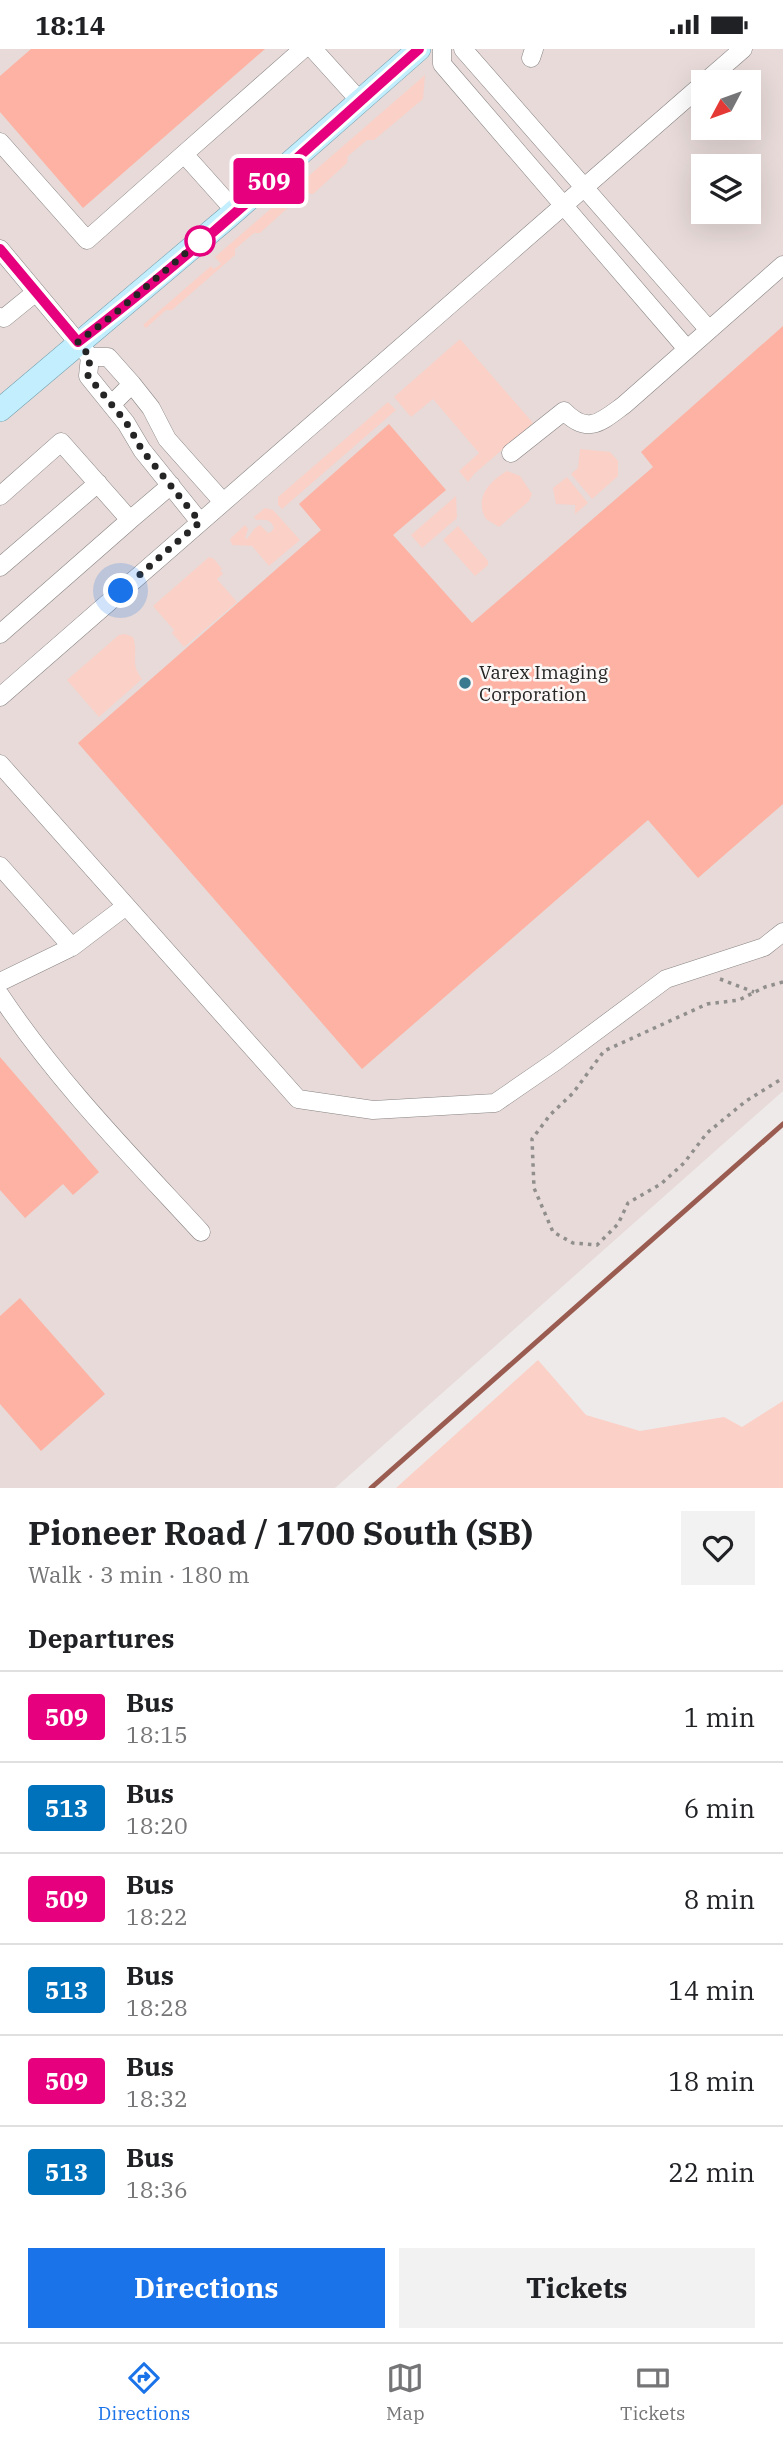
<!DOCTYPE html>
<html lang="en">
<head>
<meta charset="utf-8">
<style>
  body { margin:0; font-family:"IBM Plex Serif",serif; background:#f2f2f2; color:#202124; height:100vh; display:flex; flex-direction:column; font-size:26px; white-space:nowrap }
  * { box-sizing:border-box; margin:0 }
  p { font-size:23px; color:#757577 }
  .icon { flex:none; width:38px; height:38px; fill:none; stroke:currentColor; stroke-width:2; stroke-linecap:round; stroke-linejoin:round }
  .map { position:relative; height:1439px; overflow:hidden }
  .side { display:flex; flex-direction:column; background:#fff; flex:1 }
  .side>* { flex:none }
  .badge { padding:0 14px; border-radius:5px; font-size:24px; line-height:46px }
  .needle { width:46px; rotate:229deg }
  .tools { position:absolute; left:691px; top:21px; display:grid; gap:14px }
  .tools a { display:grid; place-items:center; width:70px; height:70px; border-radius:0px; background:#fff; box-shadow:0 7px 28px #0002; font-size:35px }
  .you { position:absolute; width:35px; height:35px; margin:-18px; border:5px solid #fff; border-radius:50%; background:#1a73e8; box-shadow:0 0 0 10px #1a73e833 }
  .map>.badge { position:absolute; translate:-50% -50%; box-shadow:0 0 0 4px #fff }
  h2 { padding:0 28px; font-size:26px; line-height:63px }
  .round { display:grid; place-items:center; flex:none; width:74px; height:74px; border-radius:0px; background:#f2f2f2 }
  .head { display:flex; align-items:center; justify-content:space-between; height:119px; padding:0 28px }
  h1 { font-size:33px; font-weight:800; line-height:52px }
  .primary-button { display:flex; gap:14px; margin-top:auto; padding:14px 28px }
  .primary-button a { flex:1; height:80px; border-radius:0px; background:#1a73e8; color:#fff; font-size:28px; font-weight:800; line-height:80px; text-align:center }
  .primary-button a+a { background:#f2f2f2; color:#202124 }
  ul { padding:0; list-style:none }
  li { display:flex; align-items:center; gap:21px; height:91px; padding:0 28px; border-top:2px solid #e0e0e0 }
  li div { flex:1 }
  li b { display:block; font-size:26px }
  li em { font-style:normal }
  li .badge { min-width:77px; font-weight:700; text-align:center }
  .status { display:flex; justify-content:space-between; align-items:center; height:49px; padding:0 35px; background:#fff; direction:ltr }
  .status svg { height:19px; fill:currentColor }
  .menu { display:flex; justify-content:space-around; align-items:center; height:98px; border-top:2px solid #e0e0e0; background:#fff; font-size:19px; color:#757577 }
  .menu a { display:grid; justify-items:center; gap:4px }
  .menu .active { color:#1a73e8 }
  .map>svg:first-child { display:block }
</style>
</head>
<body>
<div class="status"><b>18:14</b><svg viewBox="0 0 49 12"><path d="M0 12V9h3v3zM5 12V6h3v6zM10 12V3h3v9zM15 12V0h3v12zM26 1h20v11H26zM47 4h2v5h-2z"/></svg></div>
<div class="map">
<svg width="783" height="1439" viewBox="0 0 783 1439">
  <rect width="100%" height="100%" fill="#eeeae9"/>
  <path fill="#e7dad8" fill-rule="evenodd" d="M0 0H783V1042L335 1439H0ZM704 33H749V79H704ZM704 117H749V163H704Z"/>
  <path fill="#fbd0c7" d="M425 26 423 50 374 91H367L348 107 347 114 313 145 304 144 260 184H254L235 200V206L172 261H166L146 279 143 276 211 217 214 220 221 215 215 208Z
    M460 290 533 374 474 425 468 433 459 422 479 404 433 350 411 368 394 348Z
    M388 353 396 361 282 460 278 456V448Z
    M580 400 610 403 618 412V427L592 450 571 425 578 419Z
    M507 422 520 427 532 445 529 452 499 478 486 470C474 450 489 432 507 422Z
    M567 428 588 454 575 465V456L556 455 553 439Z
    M456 447 457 469 422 499 411 486Z
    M265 459 273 461 300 491 269 517 252 497 232 496 230 490 245 476 248 480 245 489 247 490 255 479 260 476 268 484 271 483 274 479C270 469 265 471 256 471L254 468Z
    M458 477 488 512V516L475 527 443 491Z
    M209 508 214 510 222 520 220 521 223 525 217 530 237 553 184 598 172 584 174 581 153 557Z
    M125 585 133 588C139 605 129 614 142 630L99 668 67 631 119 586Z
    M538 1311 586 1366 640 1382 724 1368 742 1378 783 1352V1439H396Z"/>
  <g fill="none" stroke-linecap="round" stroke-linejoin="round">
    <path stroke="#9a5c50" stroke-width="5" d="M371 1439 783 1075"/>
  </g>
  <path fill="#feb2a3" d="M31 0H265L83 159 0 63V27Z
    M783 277V755L698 829 648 771 362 1020 78 694 321 481 299 455 389 375 446 441 393 486 472 574 653 418 641 403Z
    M0 1008 99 1123 73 1146 63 1135 25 1169 0 1141Z
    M20 1249 105 1345 41 1402 0 1355V1267Z"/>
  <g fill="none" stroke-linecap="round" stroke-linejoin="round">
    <g stroke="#878383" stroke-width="19">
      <path id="minor" d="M313 0 360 52
        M442 0V15L687 300
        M463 0 709 281
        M531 9 534 0
        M705 33 743 0
        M0 93 87 191 184 105
        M235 162 184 105 303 0
        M0 200 90 308 88 327 126 374 142 401 200 473
        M0 268 4 269 36 243
        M90 308H108L132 335 112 355
        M132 335 151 359 167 390 223 453
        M511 404 564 362C588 387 602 372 624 356L783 216
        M0 447 61 393 130 471 171 436
        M0 518 98 434
        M0 585 130 471
        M0 648 704 34
        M0 715 298 1050 373 1061 495 1054 556 1012 666 930 764 898 783 883
        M0 817 72 898 126 857
        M0 933 72 898
        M0 946C58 1033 131 1107 201 1183"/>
    </g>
    <g stroke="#72a0b0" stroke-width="24">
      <path id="major" d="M0 361 227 169 419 0"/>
    </g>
    <path stroke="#918f8e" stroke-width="3.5" stroke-dasharray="3.5 5" stroke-linecap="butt" d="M720 930 754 943
      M783 933 765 938 739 951 707 955 604 1002 573 1044 550 1066 532 1090 534 1139 553 1183 573 1194 597 1196 618 1175 628 1154 661 1135 684 1114 707 1084 746 1052 783 1029"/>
    <use href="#minor" stroke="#fff" stroke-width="18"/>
    <use href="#major" stroke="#c3eefd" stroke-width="23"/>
  </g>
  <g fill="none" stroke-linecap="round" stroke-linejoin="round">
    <g stroke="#fff" stroke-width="16">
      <path id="line" d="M0 200 78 293C197 203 307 99 419 0"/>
    </g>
    <use href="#line" stroke="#e6007e" stroke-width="10"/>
    <path stroke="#262525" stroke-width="7" stroke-dasharray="0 12.6" d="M121 542 200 473 142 401 126 373 88 327 90 308 78 293 112 267 208 185 200 192"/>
  </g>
  <circle fill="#fff" stroke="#e6007e" stroke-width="3.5" cx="200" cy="192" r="14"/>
  <circle fill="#3b7a8e" stroke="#fbf7f6" stroke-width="2.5" cx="465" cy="634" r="7"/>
  <g text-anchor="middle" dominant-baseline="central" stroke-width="5" stroke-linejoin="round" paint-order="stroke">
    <g font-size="19" fill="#262525" stroke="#fbf7f6" text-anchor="start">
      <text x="479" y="623">Varex Imaging<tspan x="479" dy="22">Corporation</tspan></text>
    </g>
  </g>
</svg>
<div class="tools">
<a><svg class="needle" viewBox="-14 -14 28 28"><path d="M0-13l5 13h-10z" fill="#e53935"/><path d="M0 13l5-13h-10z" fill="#757577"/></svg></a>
<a><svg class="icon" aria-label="layers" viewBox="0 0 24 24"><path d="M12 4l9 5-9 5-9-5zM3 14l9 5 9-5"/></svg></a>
</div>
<div class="you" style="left:121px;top:542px"></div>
<b class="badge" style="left:269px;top:132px;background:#e6007e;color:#fff">509</b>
</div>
<section class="side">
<div class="head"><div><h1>Pioneer Road / 1700 South (SB)</h1><p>Walk · 3 min · 180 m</p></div><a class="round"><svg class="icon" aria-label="heart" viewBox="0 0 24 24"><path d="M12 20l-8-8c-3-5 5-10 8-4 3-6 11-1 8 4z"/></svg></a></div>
<h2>Departures</h2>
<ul>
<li><span class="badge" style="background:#e6007e;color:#fff">509</span><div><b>Bus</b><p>18:15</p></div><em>1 min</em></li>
<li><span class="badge" style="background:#0072bc;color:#fff">513</span><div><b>Bus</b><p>18:20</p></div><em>6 min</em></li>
<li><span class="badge" style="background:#e6007e;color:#fff">509</span><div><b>Bus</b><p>18:22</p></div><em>8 min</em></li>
<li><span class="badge" style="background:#0072bc;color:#fff">513</span><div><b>Bus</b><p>18:28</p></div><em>14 min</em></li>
<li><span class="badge" style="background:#e6007e;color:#fff">509</span><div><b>Bus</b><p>18:32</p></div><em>18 min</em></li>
<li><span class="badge" style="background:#0072bc;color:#fff">513</span><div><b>Bus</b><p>18:36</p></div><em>22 min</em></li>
</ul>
<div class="primary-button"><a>Directions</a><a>Tickets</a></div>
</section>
<nav class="menu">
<a class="active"><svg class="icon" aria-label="directions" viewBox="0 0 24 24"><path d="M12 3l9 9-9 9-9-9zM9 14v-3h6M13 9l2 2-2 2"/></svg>Directions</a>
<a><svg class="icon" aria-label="map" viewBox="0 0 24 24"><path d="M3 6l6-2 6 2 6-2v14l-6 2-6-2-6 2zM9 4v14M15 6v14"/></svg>Map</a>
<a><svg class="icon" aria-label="tickets" viewBox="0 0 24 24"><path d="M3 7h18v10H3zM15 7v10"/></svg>Tickets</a>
</nav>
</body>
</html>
